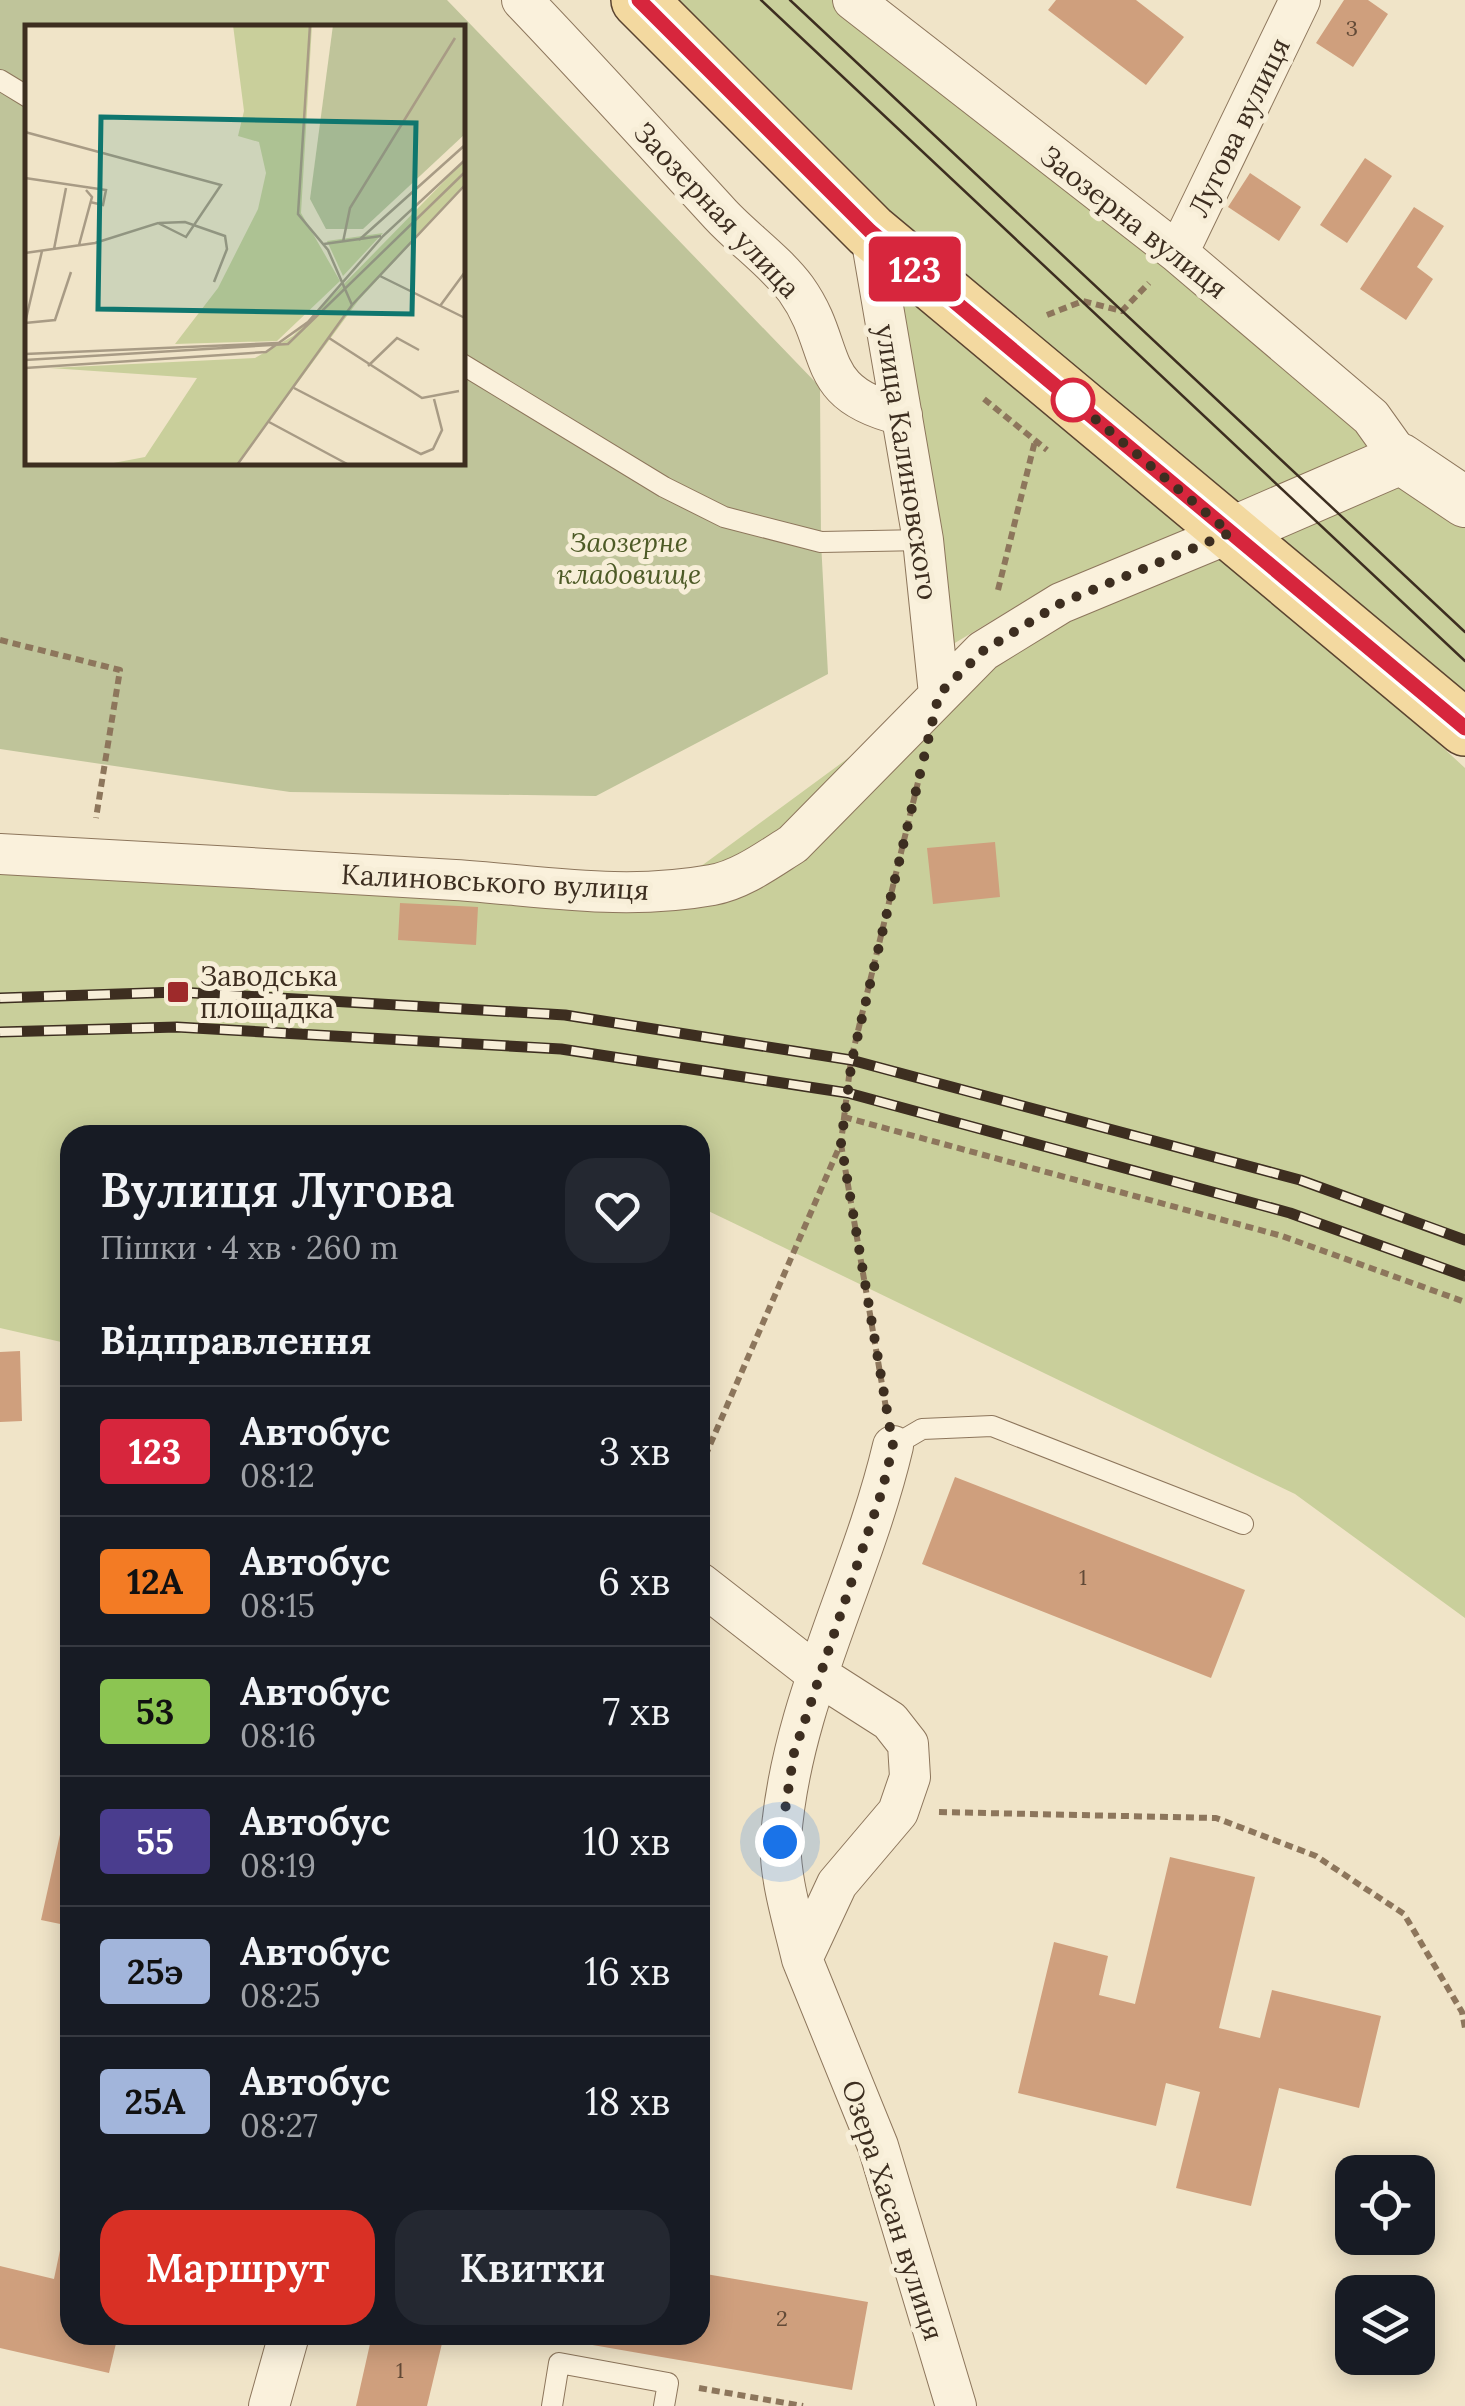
<!DOCTYPE html>
<html lang="uk">
<head>
<meta charset="utf-8">
<style>
  body { margin:0; font-family:Lora,serif; background:#242831; color:#f1f3f6; height:100vh; display:flex; flex-direction:column; font-size:38px; white-space:nowrap }
  * { box-sizing:border-box; margin:0 }
  p { font-size:32px; color:#9ea1a6 }
  .icon { flex:none; width:55px; height:55px; fill:none; stroke:currentColor; stroke-width:2; stroke-linecap:round; stroke-linejoin:round }
  .map { position:relative; flex:1; overflow:hidden }
  .panel { position:absolute; left:60px; top:1125px; width:650px; height:1220px; display:flex; flex-direction:column; background:#171b24; border-radius:30px; box-shadow:0 5px 25px #0003 }
  .panel>* { flex:none }
  .badge { padding:0 20px; border-radius:8px; font-size:35px; line-height:65px }
  .tools { position:absolute; left:1335px; top:2155px; display:grid; gap:20px }
  .tools a { display:grid; place-items:center; width:100px; height:100px; border-radius:20px; background:#171b24; box-shadow:0 5px 25px #0003; font-size:50px }
  .you { position:absolute; width:50px; height:50px; margin:-25px; border:8px solid #fff; border-radius:50%; background:#1a73e8; box-shadow:0 0 0 15px #1a73e833 }
  .map>.badge { position:absolute; translate:-50% -50%; box-shadow:0 0 0 5px #fff }
  h2 { padding:0 40px; font-size:38px; line-height:90px }
  .round { display:grid; place-items:center; flex:none; width:105px; height:105px; border-radius:30px; background:#242831 }
  .head { display:flex; align-items:center; justify-content:space-between; height:170px; padding:0 40px }
  h1 { font-size:48px; font-weight:600; line-height:75px }
  .cta { display:flex; gap:20px; margin-top:auto; padding:20px 40px }
  .cta a { flex:1; height:115px; border-radius:30px; background:#d93025; color:#fff; font-size:40px; font-weight:600; line-height:115px; text-align:center }
  .cta a+a { background:#242831; color:#f1f3f6 }
  ul { padding:0; list-style:none }
  li { display:flex; align-items:center; gap:30px; height:130px; padding:0 40px; border-top:2px solid #363941 }
  li div { flex:1 }
  li b { display:block; font-size:38px }
  li em { font-style:normal }
  li .badge { min-width:110px; font-weight:700; text-align:center }
  .map>svg:first-child { display:block }
</style>
</head>
<body>
<div class="map">
<svg width="1465" height="2406" viewBox="0 0 1465 2406">
  <rect width="100%" height="100%" fill="#f0e4c8"/>
  <path fill="#c9cf9b" d="M648 0H853L1465 502V723Z
    M845 234 935 323 1186 532 1052 585 918 665 878 313Z
    M1221 557 1387 696 1465 768V1618L1295 1494 700 1207V1135H70V1344L0 1328V854L678 878 704 864 911 712 1071 618Z"/>
  <path fill="#bfc49a" fill-rule="evenodd" d="M0 0H447L820 387 821 542 828 674 596 796 290 792 0 749ZM28 28H462V462H28Z"/>
  <path fill="#cf9f7d" d="M1056 0H1136L1184 37 1146 85 1048 10Z
    M1344 0H1368L1388 14 1353 67 1316 43Z
    M1365 158 1392 176 1347 243 1320 225Z
    M1250 173 1301 207 1279 241 1228 207Z
    M1414 207 1444 226 1417 267 1433 279 1406 320 1360 289Z
    M995 842 1000 897 933 904 927 848Z
    M400 903 478 907 476 945 398 940Z
    M20 1351 22 1421 0 1422V1352Z
    M955 1477 1245 1590 1211 1678 922 1564Z
    M61 1830 70 1832V1926L41 1920Z
    M1170 1857 1255 1877 1219 2028 1260 2038 1272 1990 1381 2016 1359 2108 1279 2088 1251 2206 1176 2188 1200 2092 1166 2083 1156 2126 1018 2093 1054 1942 1108 1956 1099 1995 1135 2004Z
    M65 2226 70 2228V2335H118L109 2373 0 2348V2266L54 2279Z
    M700 2273 868 2302 852 2390 581 2343 582 2335H700Z
    M372 2335H444L427 2406H356Z"/>
  <g fill="none" stroke-linecap="round" stroke-linejoin="round">
    <g stroke="#8d765c" stroke-width="22">
      <path id="service" d="M0 80 28 97
        M462 364 664 487 724 517 821 542 923 540
        M893 1446 922 1429 992 1426 1243 1524
        M552 2406 559 2363 668 2383 664 2406"/>
    </g>
    <g stroke="#8d765c" stroke-width="42">
      <path id="minor" d="M522 0C589 70 654 142 720 214 743 239 775 261 796 289 839 349 810 393 902 415
        M853 0 1178 253 1371 417 1401 459
        M870 231 923 540 939 694
        M1178 253 1300 0
        M0 854C152 862 303 871 455 880 544 886 623 901 712 885 741 880 769 859 793 844L983 651 1061 603 1230 533
        M700 1583 818 1675 890 1721 908 1744 910 1777 898 1812 837 1884 802 1959 878 2146 956 2406
        M802 1959C794 1924 778 1874 781 1838 791 1702 862 1578 893 1446
        M269 2406 289 2335"/>
    </g>
    <g stroke="#8d765c" stroke-width="52">
      <path id="tertiary" d="M1230 533 1401 459 1465 502"/>
    </g>
    <g stroke="#5b4430" stroke-width="58">
      <path id="primary" d="M639 0 870 231 1465 728"/>
    </g>
    <path stroke="#8d765c" stroke-width="6" stroke-dasharray="8 5" stroke-linecap="butt" d="M1047 315 1083 301 1122 311 1149 283
      M984 399 1047 450
      M998 590 1035 441
      M0 640 120 670 96 818
      M844 1117 1282 1236 1465 1302
      M841 1144 886 1408
      M700 1468 841 1143 851 1060 919 778
      M939 1812 1216 1818 1316 1856 1404 1914 1462 2012 1465 2028
      M699 2388 803 2406"/>
    <use href="#service" stroke="#faf1dc" stroke-width="20"/>
    <use href="#minor" stroke="#faf1dc" stroke-width="40"/>
    <use href="#tertiary" stroke="#faf1dc" stroke-width="50"/>
    <use href="#primary" stroke="#f3d9a0" stroke-width="55"/>
    <path stroke="#3d2e20" stroke-width="2.5" d="M761 0 1465 661
      M790 0 1465 632"/>
    <g stroke="#3d2e20" stroke-width="11">
      <path id="rail" d="M0 998 178 992 565 1015 851 1060 1300 1180 1465 1240
        M0 1032 177 1027 561 1049 848 1093 1290 1213 1465 1276"/>
    </g>
    <use href="#rail" stroke="#f7eed8" stroke-width="8" stroke-dasharray="22" stroke-linecap="butt"/>
  </g>
  <g fill="none" stroke-linecap="round" stroke-linejoin="round">
    <g stroke="#fff" stroke-width="22">
      <path id="line" d="M639 0 870 231 1465 728"/>
    </g>
    <use href="#line" stroke="#d7263d" stroke-width="15"/>
    <path stroke="#3d2e20" stroke-width="10" stroke-dasharray="0 18" d="M780 1842 794 1753 882 1491 893 1446 841 1143 852 1060 939 694 983 651 1061 603 1230 533 1061 390 1073 400"/>
  </g>
  <circle fill="#fff" stroke="#d7263d" stroke-width="5" cx="1073" cy="400" r="20"/>
  <rect fill="#9e2a2b" stroke="#f7eed8" stroke-width="4" x="166" y="980" width="24" height="24" rx="5"/>
  <g text-anchor="middle" dominant-baseline="central" stroke-width="10" stroke-linejoin="round" paint-order="stroke">
    <g font-size="22" fill="#624a37">
      <text x="1352" y="28">3</text>
      <text x="1083" y="1577">1</text>
      <text x="782" y="2318">2</text>
      <text x="400" y="2370">1</text>
    </g>
    <g font-size="28" fill="#3d2e20" stroke="#f7eed8">
      <text transform="translate(1239 127) rotate(-64)">Лугова вулиця</text>
      <text transform="translate(717 210) rotate(47)">Заозерная улица</text>
      <text transform="translate(1134 222) rotate(38)">Заозерна вулиця</text>
      <text transform="translate(907 462) rotate(81)">улица Калиновского</text>
      <text transform="translate(495 882) rotate(3)">Калиновського вулиця</text>
      <text transform="translate(893 2210) rotate(72)">Озера Хасан вулиця</text>
    </g>
    <g font-size="28" font-style="italic" fill="#4d5a26" stroke="#f7eed8">
      <text x="629" y="542">Заозерне<tspan x="629" dy="32">кладовище</tspan></text>
    </g>
    <g font-size="28" fill="#3d2e20" stroke="#f7eed8" text-anchor="start">
      <text x="200" y="976">Заводська<tspan x="200" dy="32">площадка</tspan></text>
    </g>
  </g>
  <g transform="translate(25 25)">
    <rect width="440" height="440" fill="#f0e4c8"/>
    <path d="M208 0H287L276 188 315 256 252 316 150 319 193 263 233 184 241 148 234 117 213 111 219 86ZM440 135V160L333 276 212 440H78L120 432 172 353 25 343 230 333 268 311ZM358 208 318 251 302 216Z" fill="#c9cf9b"/>
    <path d="M308 0H440V109L338 204H301L285 174Z" fill="#bfc49a"/>
    <path fill="none" stroke="#a89b85" stroke-width="2.5" d="M285 0 273 189 303 225 327 280M0 107 196 160 161 212 133 198 70 218 0 228M0 153 81 165 78 180 65 177M134 198 160 197 200 211 202 224 189 257M334 215 440 120M318 217 325 183 430 13M299 219 356 211M54 220 67 172 61 165M29 224 41 163M355 251 440 293M415 281 440 247M0 298 30 295 46 247M0 298 17 226M304 313 397 373 434 366M0 329 253 318M0 335 263 319 440 147M343 341 372 313 394 325M0 343 241 327 283 297 358 211 440 135M269 363 396 429 408 424 417 405 409 374M244 397 324 440M212 440 327 280 440 160"/>
    <path fill="#0f766e" fill-opacity="0.15" stroke="#0f766e" stroke-width="5" d="M76 92 391 98 387 289 73 284Z"/>
    <rect width="440" height="440" fill="none" stroke="#3d2e20" stroke-width="5"/>
  </g>
</svg>
<div class="tools">
<a><svg class="icon" aria-label="locate" viewBox="0 0 24 24"><circle cx="12" cy="12" r="6"/><path d="M12 2v4M12 18v4M2 12h4M18 12h4"/></svg></a>
<a><svg class="icon" aria-label="layers" viewBox="0 0 24 24"><path d="M12 4l9 5-9 5-9-5zM3 14l9 5 9-5"/></svg></a>
</div>
<div class="you" style="left:780px;top:1842px"></div>
<b class="badge" style="left:915px;top:269px;background:#d7263d;color:#fff">123</b>
<section class="panel">
<div class="head"><div><h1>Вулиця Лугова</h1><p>Пішки · 4 хв · 260 m</p></div><a class="round"><svg class="icon" aria-label="heart" viewBox="0 0 24 24"><path d="M12 20l-8-8c-3-5 5-10 8-4 3-6 11-1 8 4z"/></svg></a></div>
<h2>Відправлення</h2>
<ul>
<li><span class="badge" style="background:#d7263d;color:#fff">123</span><div><b>Автобус</b><p>08:12</p></div><em>3 хв</em></li>
<li><span class="badge" style="background:#f37b24;color:#111">12А</span><div><b>Автобус</b><p>08:15</p></div><em>6 хв</em></li>
<li><span class="badge" style="background:#8cc552;color:#111">53</span><div><b>Автобус</b><p>08:16</p></div><em>7 хв</em></li>
<li><span class="badge" style="background:#4a3d8e;color:#fff">55</span><div><b>Автобус</b><p>08:19</p></div><em>10 хв</em></li>
<li><span class="badge" style="background:#a2b5db;color:#111">25э</span><div><b>Автобус</b><p>08:25</p></div><em>16 хв</em></li>
<li><span class="badge" style="background:#a2b5db;color:#111">25А</span><div><b>Автобус</b><p>08:27</p></div><em>18 хв</em></li>
</ul>
<div class="cta"><a>Маршрут</a><a>Квитки</a></div>
</section>
</div>
</body>
</html>
